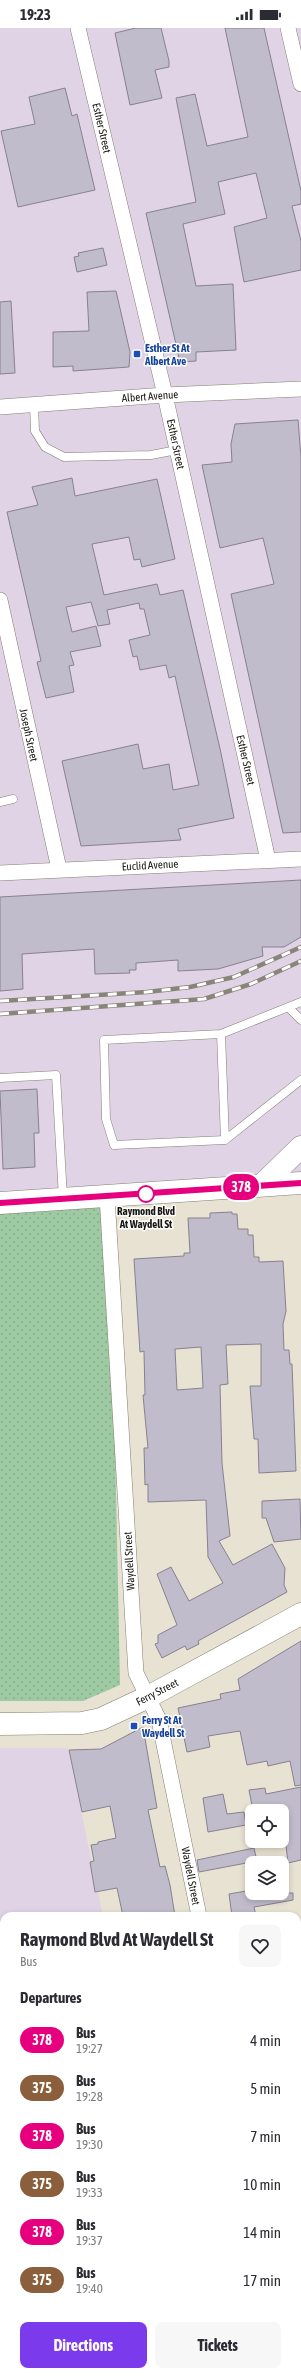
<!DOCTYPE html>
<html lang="en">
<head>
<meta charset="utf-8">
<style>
  body { margin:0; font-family:"Asap Condensed",sans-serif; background:#f7f7f7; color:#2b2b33; height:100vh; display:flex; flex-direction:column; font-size:15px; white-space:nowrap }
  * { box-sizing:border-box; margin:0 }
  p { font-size:13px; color:#7c7c81 }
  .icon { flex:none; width:22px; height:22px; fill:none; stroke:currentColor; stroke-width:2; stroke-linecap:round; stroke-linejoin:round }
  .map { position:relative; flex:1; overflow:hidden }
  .sheet { position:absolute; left:0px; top:1884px; width:301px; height:464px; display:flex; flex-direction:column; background:#fff; border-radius:12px 12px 0 0; box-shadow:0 2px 6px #0003 }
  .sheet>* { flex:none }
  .badge { padding:0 8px; border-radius:13px; font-size:14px; line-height:26px }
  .tools { position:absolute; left:245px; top:1776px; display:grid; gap:8px }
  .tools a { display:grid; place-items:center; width:44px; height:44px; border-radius:8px; background:#fff; box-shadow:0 2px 6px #0003; font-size:20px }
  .map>.badge { position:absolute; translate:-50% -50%; box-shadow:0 0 0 2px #fff }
  h2 { padding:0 20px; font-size:15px; line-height:36px }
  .round { display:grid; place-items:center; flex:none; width:42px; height:42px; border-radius:8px; background:#f7f7f7 }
  .headline { display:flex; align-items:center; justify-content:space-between; height:68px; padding:0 20px }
  h1 { font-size:19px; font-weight:700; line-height:30px }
  .primary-button { display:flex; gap:8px; margin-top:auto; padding:8px 20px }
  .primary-button a { flex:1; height:46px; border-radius:8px; background:#7c3aed; color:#fff; font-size:16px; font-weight:700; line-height:46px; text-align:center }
  .primary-button a+a { background:#f7f7f7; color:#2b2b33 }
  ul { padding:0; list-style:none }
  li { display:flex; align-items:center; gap:12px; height:48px; padding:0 20px }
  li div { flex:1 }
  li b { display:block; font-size:15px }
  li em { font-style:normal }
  li .badge { min-width:44px; font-weight:700; text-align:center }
  .status { display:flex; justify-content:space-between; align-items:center; height:28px; padding:0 20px; background:#fff; direction:ltr }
  .status svg { height:11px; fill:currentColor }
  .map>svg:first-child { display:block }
</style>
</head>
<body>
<div class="status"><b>19:23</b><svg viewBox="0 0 49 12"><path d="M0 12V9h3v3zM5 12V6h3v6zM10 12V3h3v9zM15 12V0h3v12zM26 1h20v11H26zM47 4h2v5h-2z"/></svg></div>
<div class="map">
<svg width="301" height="2348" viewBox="0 0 301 2348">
  <defs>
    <pattern id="grass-dots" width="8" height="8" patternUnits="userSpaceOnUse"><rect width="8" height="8" fill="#9dc9a3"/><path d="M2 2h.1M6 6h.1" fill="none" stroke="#86ac8b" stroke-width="1.8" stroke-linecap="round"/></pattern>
  </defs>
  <rect width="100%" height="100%" fill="#e8e2d2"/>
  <path fill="#e1d3e6" d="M0 0H301V1160L0 1175Z
    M0 1720H68L103 1888H4V2344H114L109 2348H0Z
    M301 2013V2205L297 2208V2014Z"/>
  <path fill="url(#grass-dots)" d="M110 1171 120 1657 83 1673H0V1175Z"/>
  <path fill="#c1bccb" stroke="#878190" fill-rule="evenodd" d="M136 0H161L169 33V39L155 42 162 70 130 77 115 5Z
    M225 0H264L301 163V176L292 178 301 213V242L244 254 234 199 267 190 256 145 218 154 225 186 183 196 196 258 233 256 236 322 196 324V333L180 334 146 185 196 174 176 70 195 66 207 118 248 109Z
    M65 60 72 88 77 86 95 162 18 179 1 103 35 96 29 69Z
    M103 220 107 237 77 244 74 229 79 228 78 225Z
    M116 263 130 324 129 339 73 343V338L53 339V304L89 303 87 264Z
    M11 273 15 345 0 346V274Z
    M298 392 301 429V804L283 805 231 566 274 556 263 510 220 520 202 437 232 434 231 416 235 396Z
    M72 450 75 468 157 451 175 531 142 539 140 531 134 532 129 509 92 516 104 567 157 556 160 567 183 562 221 725 234 790 178 801 181 812 81 818 62 733 138 716 143 741 169 736 173 762 199 757 175 648 169 650 166 637 140 642 137 628 133 629 129 612 150 607 144 581H140L139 575 107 582 110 596 98 598 91 574 66 579 72 604 96 598 101 618 70 624 74 637 69 638 74 664 46 670 37 634 41 633 7 484 38 477 32 459Z
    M301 852V909L284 919H262L263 928 218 941 178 943V932L136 935V942H129L130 945 95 946 94 921 22 926 23 961 0 963V869Z
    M37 1061 39 1105H34L35 1139 3 1141 0 1063Z
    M232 1184V1186H237L238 1201H248V1207H253L254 1229H259V1234L283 1233 286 1283 283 1296 284 1322H289L290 1336H292L296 1443 259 1445 258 1411H254L250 1358H261V1316L226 1317 228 1356 220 1357 222 1435 230 1508 219 1513 233 1537 272 1516 285 1540 284 1557 287 1564 198 1613 199 1616 187 1622 185 1618 162 1630 155 1616 158 1615V1607L177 1597 157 1546 171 1539 189 1573 223 1555 208 1529 206 1472 148 1474V1456L145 1457 144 1420H148L143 1367H145L144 1323 140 1324 134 1231 184 1228V1225H190L188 1190H210V1185ZM201 1319 203 1360 177 1362 175 1321Z
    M300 1471 301 1511 274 1514 266 1490H262V1473Z
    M301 1613V1757L295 1758 290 1733 268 1738 267 1733 247 1737 240 1703 208 1708 210 1719 187 1724 178 1680 221 1671 220 1666 240 1662 238 1651Z
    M143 1699 157 1780 148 1782 160 1839 165 1838 170 1857 175 1888H123L117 1860 95 1864 90 1834 94 1833 91 1817 98 1816V1814L116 1810 110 1778 82 1784 69 1722 101 1721Z
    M301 1759V1832L288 1835 282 1783H253L249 1762 265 1760 266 1766Z
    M223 1766 227 1786 244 1784 246 1797 208 1804 203 1770Z
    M254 1820 257 1833 199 1844 197 1832Z
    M252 1862V1865H293V1872L254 1879 256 1888H232L229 1866Z"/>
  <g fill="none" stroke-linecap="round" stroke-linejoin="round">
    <g stroke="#837f70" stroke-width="9">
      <path id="service" d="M34 376 35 403 45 419 64 429 151 427 177 422
        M0 774 13 771
        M301 974 221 1006 104 1012 106 1091 114 1117 225 1112 301 1052
        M289 980 301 992
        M221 1006 225 1112
        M0 1050 56 1047 63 1170
        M0 1898 4 1915
        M0 1976 4 1975"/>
    </g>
    <g stroke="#837f70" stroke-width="16">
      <path id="minor" d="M78 0 165 367 268 832
        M288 0 301 56
        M0 379 165 367 301 361
        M0 572 59 841
        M0 845 301 831
        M107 1168 136 1645 159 1692 199 1888"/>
    </g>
    <g stroke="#837f70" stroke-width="23">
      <path id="primary" d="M0 1175 301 1155
        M0 1696 82 1695 101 1691 148 1669 301 1586"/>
    </g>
    <g stroke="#837f70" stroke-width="23">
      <path id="motorway" d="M262 1157 301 1119
        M297 2266 301 2263
        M297 2302 301 2299
        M297 2331 301 2328
        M186 2348 192 2344
        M235 2348 240 2344
        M274 2348 280 2344"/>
    </g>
    <use href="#service" stroke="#fff" stroke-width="8"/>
    <use href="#minor" stroke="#fff" stroke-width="15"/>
    <use href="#primary" stroke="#fff" stroke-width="22"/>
    <use href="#motorway" stroke="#fff" stroke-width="22"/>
    <g stroke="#8a857a" stroke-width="4.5">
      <path id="rail" d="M0 973 147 964 190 959 234 949 301 919
        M0 986 204 971 251 956 301 933
        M297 2177 301 2174
        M297 2216 301 2213
        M297 2228 301 2225
        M61 2348 67 2344
        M120 2348 126 2344
        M136 2348 141 2344"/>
    </g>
    <use href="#rail" stroke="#fff" stroke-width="3" stroke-dasharray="9" stroke-linecap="butt"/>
  </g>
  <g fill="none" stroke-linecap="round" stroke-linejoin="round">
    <g stroke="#fff" stroke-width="9">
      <path id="line" d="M0 1175 301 1155"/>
    </g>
    <use href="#line" stroke="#e6007e" stroke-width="6"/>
  </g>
  <g fill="#1a4fb4" stroke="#fff" stroke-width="1.5">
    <rect x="133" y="322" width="8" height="8" rx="2"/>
    <rect x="130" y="1694" width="8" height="8" rx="2"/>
  </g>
  <circle fill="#fff" stroke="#e6007e" stroke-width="2" cx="146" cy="1166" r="8"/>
  <g text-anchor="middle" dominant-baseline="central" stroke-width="3" stroke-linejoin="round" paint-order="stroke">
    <g font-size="11" fill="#181610" stroke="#fff">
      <text transform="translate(102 100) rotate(77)">Esther Street</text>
      <text transform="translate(150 368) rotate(-4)">Albert Avenue</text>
      <text transform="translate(176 416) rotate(78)">Esther Street</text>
      <text transform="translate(29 707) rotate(78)">Joseph Street</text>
      <text transform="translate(246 732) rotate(77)">Esther Street</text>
      <text transform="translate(150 837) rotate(-3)">Euclid Avenue</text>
      <text transform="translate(129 1533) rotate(-93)">Waydell Street</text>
      <text transform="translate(157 1664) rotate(-27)">Ferry Street</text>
      <text transform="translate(191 1848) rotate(79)">Waydell Street</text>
    </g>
    <g font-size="11" font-weight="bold" fill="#164399" stroke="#fff" text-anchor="start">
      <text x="145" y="320">Esther St At<tspan x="145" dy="13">Albert Ave</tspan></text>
      <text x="142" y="1692">Ferry St At<tspan x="142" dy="13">Waydell St</tspan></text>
    </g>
    <g font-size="11" font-weight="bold" fill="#181610" stroke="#fff">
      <text x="146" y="1183">Raymond Blvd<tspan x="146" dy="13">At Waydell St</tspan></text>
    </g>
  </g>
</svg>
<div class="tools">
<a><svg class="icon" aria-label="locate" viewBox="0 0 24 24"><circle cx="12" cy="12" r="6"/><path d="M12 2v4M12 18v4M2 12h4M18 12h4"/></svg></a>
<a><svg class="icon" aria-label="layers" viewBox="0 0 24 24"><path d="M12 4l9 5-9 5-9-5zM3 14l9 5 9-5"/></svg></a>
</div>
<b class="badge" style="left:241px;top:1159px;background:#e6007e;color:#fff">378</b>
<section class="sheet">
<div class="headline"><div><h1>Raymond Blvd At Waydell St</h1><p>Bus</p></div><a class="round"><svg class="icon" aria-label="heart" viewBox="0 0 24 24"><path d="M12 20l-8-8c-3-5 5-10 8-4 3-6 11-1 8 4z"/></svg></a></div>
<h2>Departures</h2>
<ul>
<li><span class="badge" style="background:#e6007e;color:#fff">378</span><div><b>Bus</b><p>19:27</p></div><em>4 min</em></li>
<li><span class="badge" style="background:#8b5e3c;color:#fff">375</span><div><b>Bus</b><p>19:28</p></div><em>5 min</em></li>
<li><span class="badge" style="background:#e6007e;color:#fff">378</span><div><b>Bus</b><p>19:30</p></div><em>7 min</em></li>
<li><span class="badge" style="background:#8b5e3c;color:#fff">375</span><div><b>Bus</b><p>19:33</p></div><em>10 min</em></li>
<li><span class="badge" style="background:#e6007e;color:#fff">378</span><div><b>Bus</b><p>19:37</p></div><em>14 min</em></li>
<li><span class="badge" style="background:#8b5e3c;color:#fff">375</span><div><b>Bus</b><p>19:40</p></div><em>17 min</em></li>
</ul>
<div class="primary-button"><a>Directions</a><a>Tickets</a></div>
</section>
</div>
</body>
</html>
